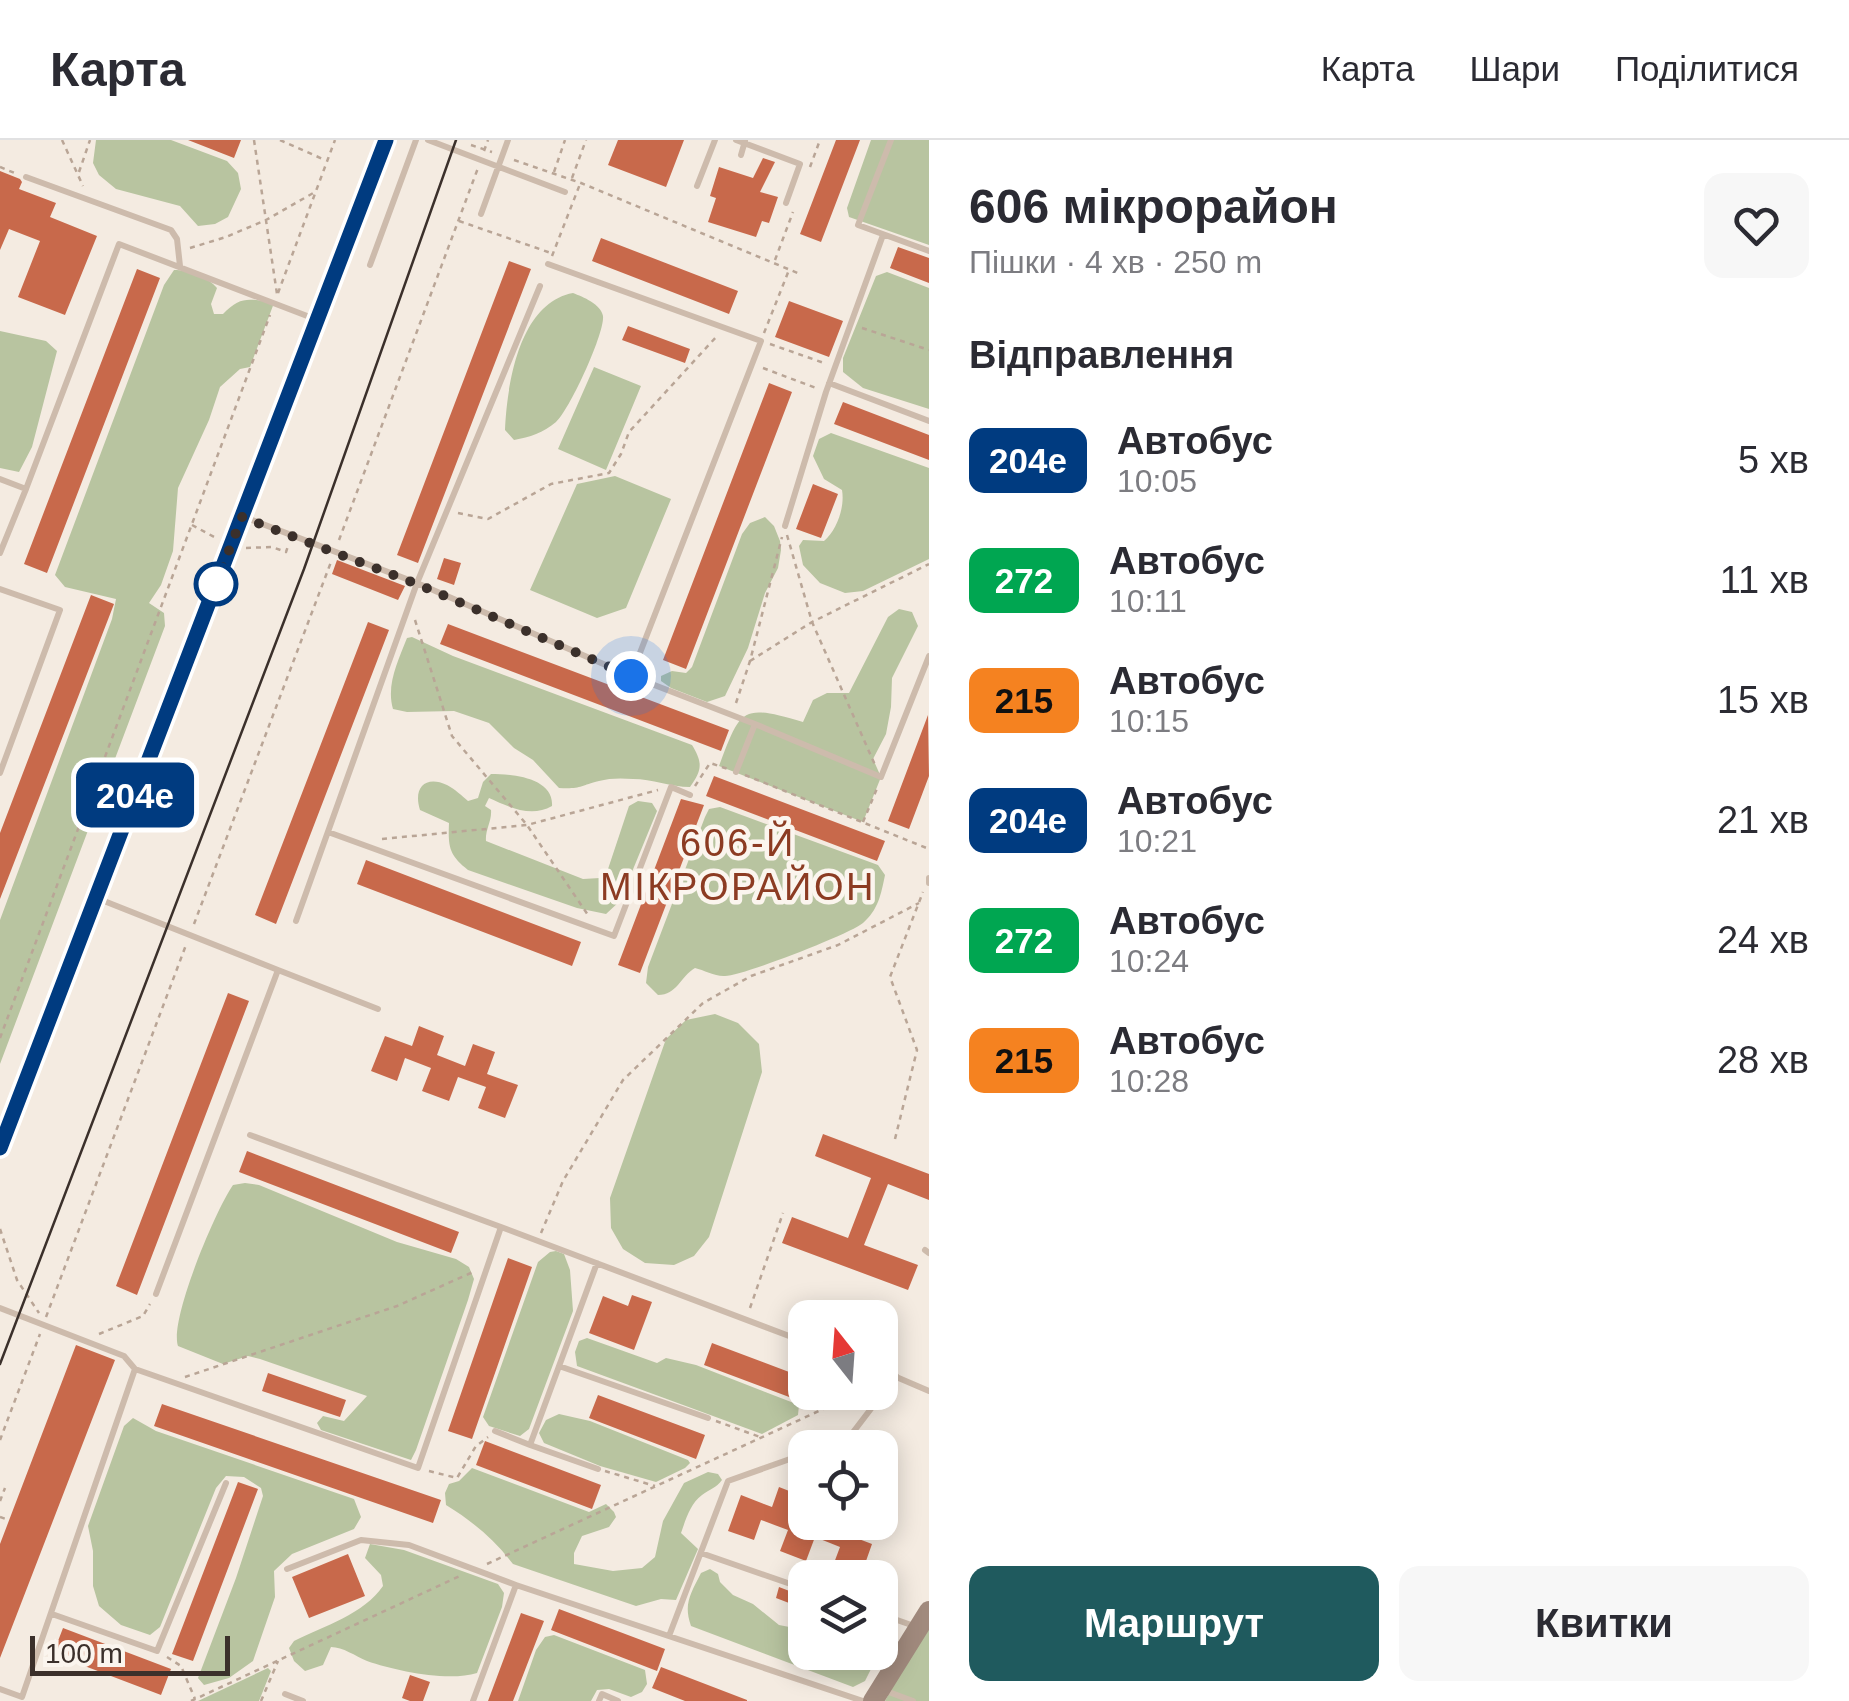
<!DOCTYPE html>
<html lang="uk">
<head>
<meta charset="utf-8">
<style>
  body { margin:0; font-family:Arial,sans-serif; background:#f7f7f7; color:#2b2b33; height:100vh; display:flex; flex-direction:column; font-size:38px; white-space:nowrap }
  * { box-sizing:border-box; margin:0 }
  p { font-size:32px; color:#7c7c81 }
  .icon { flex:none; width:55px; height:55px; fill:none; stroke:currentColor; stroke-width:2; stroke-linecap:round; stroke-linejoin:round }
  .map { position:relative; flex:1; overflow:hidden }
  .panel { display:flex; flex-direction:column; background:#fff; width:920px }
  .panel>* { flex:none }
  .badge { padding:0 20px; border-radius:15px; font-size:35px; line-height:65px }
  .needle { width:65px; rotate:343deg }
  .controls { position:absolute; left:788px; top:1160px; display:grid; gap:20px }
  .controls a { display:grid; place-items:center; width:110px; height:110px; border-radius:20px; background:#fff; box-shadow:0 5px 25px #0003; font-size:50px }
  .scale { position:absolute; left:30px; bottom:25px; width:200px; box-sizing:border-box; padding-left:10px; border:5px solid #3b302b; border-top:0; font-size:28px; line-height:35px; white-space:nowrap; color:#3b302b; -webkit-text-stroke:8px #fbf5ee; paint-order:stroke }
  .you { position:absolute; width:50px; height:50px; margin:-25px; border:8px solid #fff; border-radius:50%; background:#1a73e8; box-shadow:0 0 0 15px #1a73e833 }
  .map>.badge { position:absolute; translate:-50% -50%; box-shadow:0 0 0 5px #fff }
  h2 { padding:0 40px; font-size:38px; line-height:90px }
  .round { display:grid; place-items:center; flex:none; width:105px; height:105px; border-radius:20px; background:#f7f7f7 }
  .overview { display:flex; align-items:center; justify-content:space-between; height:170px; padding:0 40px }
  h1 { font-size:48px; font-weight:600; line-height:75px }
  .action { display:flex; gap:20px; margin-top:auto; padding:20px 40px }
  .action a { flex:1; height:115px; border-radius:20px; background:#1f5a5e; color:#fff; font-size:40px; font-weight:600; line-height:115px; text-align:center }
  .action a+a { background:#f7f7f7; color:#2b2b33 }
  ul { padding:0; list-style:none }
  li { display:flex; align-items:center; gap:30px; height:120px; padding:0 40px }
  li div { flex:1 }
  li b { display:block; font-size:38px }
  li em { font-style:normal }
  li .badge { min-width:110px; font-weight:700; text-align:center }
  header { display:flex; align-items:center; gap:60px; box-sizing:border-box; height:140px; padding:0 50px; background:#fff; border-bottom:2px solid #e1e1e2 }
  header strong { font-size:48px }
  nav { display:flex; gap:55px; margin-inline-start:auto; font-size:35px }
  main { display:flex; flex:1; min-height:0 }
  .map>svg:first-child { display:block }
</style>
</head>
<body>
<header>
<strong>Карта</strong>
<nav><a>Карта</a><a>Шари</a><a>Поділитися</a></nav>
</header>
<main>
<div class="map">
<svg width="929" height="1561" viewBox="0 0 929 1561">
  <rect width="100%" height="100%" fill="#f4ebe1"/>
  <path fill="#b8c4a0" d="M96 0H171L227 21 238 33 241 49 228 77 215 84 198 86 180 66 116 49 99 35 93 23Z
    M871 0H929V105L849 77 847 68Z
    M174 130C188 130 208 137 217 148L211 164 214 174H223C241 155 250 159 274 163L250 227 240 229 220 247 209 280 178 348 173 411 161 445 149 463 164 473 165 486 0 924V780L112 479 116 459 65 447 55 435 164 145Z
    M887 132 929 148V269L863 248 843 232V218L876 136Z
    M573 153C583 157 601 164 603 176 605 193 569 271 556 282 543 293 530 297 514 300L505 290C507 245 519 163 573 153Z
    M0 191 46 201 57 211 32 307 19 332 0 328Z
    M594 227 641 246 606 330 558 309Z
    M831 293 929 328V419L863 451 845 453 820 443 803 425 799 406 803 400 824 401C837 390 845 367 842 350L824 339 813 316 819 299Z
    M615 336 671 359 626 468 597 478 530 450 577 344Z
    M765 377 774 386 780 401 781 410 778 428 765 453 748 508 725 556 707 562 671 548 661 541V536L672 531 686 533 692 527 742 394 750 383Z
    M899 469 912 472 918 486 892 538 891 567 886 594 873 619 881 637 863 682 719 626C741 568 741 564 803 582L813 560 827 553H849L888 477Z
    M412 497 453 516 692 605C703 623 702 630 690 647 671 647 652 639 633 639 622 638 609 638 599 641 579 646 582 649 559 648L533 620 514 608 489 583 454 571 407 572 393 569C386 545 398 521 407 498Z
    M491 634C513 634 554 638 552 666 531 678 509 667 489 658L485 666 491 670C492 681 485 690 486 701L583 739 600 738 608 729 629 666 638 661 652 663 657 671 620 761 606 774 577 768 468 730C449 715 448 707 449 683L420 670C413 648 425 635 447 645 455 649 462 656 468 661L478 658 483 642Z
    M720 667 878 725 885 735C881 755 878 770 863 783 850 794 742 836 725 836 716 837 704 830 695 828 680 837 677 855 658 855L646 843 648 827 705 677 709 669Z
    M715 874 738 883 759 904 762 932 709 1097 694 1116 674 1125 645 1123 623 1109 611 1088 610 1058 666 899 686 880Z
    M245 1043 259 1045 397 1102 456 1119 469 1127 474 1139 468 1160 416 1310 411 1320 321 1290 317 1283 323 1276 344 1281 367 1256 260 1219 248 1216 223 1224 178 1206C169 1180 216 1069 233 1045Z
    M556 1111 564 1114 570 1130 573 1171 529 1289 520 1296 489 1286 483 1277 538 1122 550 1112Z
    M587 1198 657 1223 666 1218 696 1225 799 1265 798 1275 762 1294 577 1226 575 1212 579 1201Z
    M559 1274 590 1281 688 1320 690 1323 685 1328 656 1342 600 1326 544 1303 539 1293 546 1280Z
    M133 1278 156 1291 354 1359 361 1377 354 1389 292 1414 274 1431 275 1457 253 1521 229 1538 204 1545 198 1538 236 1438 263 1356 261 1348 244 1337 226 1336 216 1348 160 1487 150 1495 121 1485 99 1466 93 1446V1411L88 1386 124 1286Z
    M472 1328 589 1372 606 1364 614 1372 616 1377 609 1387 582 1396 574 1413V1424L613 1431 642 1428 655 1417 663 1381 684 1343 708 1332 718 1334 722 1340C716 1348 710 1349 702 1355 690 1364 686 1379 681 1393L698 1409 676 1460 661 1459 636 1466 513 1424C494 1399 472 1381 446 1365L445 1353 449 1344 459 1341Z
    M370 1404 404 1410 498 1444 504 1453 502 1467 477 1533C448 1542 396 1531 367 1521 355 1516 343 1507 331 1507L323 1525 305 1531 294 1521 289 1508 294 1501C324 1486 364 1474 383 1446L381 1435 365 1418Z
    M710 1429 718 1434 720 1442 733 1455 753 1464 779 1485 805 1490V1512L879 1513 865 1541 853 1547 691 1486C683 1464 691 1453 701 1433Z
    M929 1479V1561H885Z
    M554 1495 645 1530 647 1544 642 1552 631 1557 609 1549 597 1550 591 1561H518L536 1510 545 1497Z
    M268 1528 271 1531 259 1561H198Z"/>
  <path fill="#c8694b" d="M188 0H241L234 18Z
    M618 0H684L666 47 608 25Z
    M836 0H860L821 102 800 94Z
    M763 18 775 22 760 52 778 57 769 83 762 81 756 97 708 82 716 58 710 56 719 27 753 38Z
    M0 31 20 39 22 42 19 49 56 63 50 77 97 96 65 175 18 157 40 101 9 89 0 110Z
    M601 98 738 151 729 174 592 121Z
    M898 107 929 118V143L890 128Z
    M509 121 531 129 418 423 397 415Z
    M137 129 160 138 47 433 24 424Z
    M789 161 843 181 829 217 775 197Z
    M628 186 690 209 685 223 622 200Z
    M769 243 792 252 686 529 663 520Z
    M843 262 929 295V320L834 284Z
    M813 344 838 354 821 398 796 389Z
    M444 418 461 423 454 445 437 439Z
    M337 420 405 446 398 460 332 434Z
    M91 455 114 464 0 759V693Z
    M368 482 389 490 276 784 255 775Z
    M448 484 729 590 721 611 440 504Z
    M928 575 929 636 909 689 888 681Z
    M714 636 885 701 877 721 706 656Z
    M681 659 704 665 640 833 618 825Z
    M366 720 581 802 572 826 357 744Z
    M228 853 249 861 137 1155 116 1146Z
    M419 886 444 896 437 915 465 926 473 904 495 912 487 934 518 945 505 978 478 968 486 947 458 937 449 961 422 951 431 928 405 918 397 941 371 931 385 896 412 906Z
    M823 994 929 1034V1060L888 1044 864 1105 918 1125 908 1150 782 1103 792 1077 848 1098 871 1038 815 1016Z
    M247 1011 459 1092 451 1113 239 1032Z
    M508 1118 532 1127 472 1299 448 1291Z
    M632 1155 652 1162 634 1210 589 1193 603 1156 628 1166Z
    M712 1203 805 1238V1263L704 1225Z
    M76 1205 115 1220 0 1518V1404Z
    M268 1233 346 1260 340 1277 262 1251Z
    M598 1255 705 1295 696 1319 589 1278Z
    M162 1264 441 1360 433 1383 154 1286Z
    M485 1301 601 1345 592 1369 476 1325Z
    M238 1342 258 1349 193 1521 172 1514Z
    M779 1347 802 1356 795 1374 805 1378V1382H847L843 1393 872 1404 860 1438H849L831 1431 840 1407 815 1397 806 1421 780 1411 788 1390 761 1380 754 1400 728 1391 741 1355 772 1367Z
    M348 1414 365 1456 309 1478 292 1437Z
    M779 1447 805 1457 802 1468 776 1458Z
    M559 1469 665 1509 657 1531 551 1490Z
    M521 1473 544 1481 513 1561H488Z
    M63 1488 171 1529 161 1555 53 1514Z
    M661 1527 747 1560V1561H685L652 1548Z
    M410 1535 430 1542 423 1561H410L402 1558Z"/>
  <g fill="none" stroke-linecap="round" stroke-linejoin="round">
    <path stroke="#b9a596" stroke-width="2.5" stroke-dasharray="5 5" stroke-linecap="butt" d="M62 0 83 46
      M254 0 277 154
      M280 0 325 20
      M471 5 492 12
      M484 11 488 0
      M514 20 581 43 800 134
      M0 27 17 34
      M810 27 820 0
      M79 32 90 0
      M554 32 565 0
      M572 38 586 0
      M459 81 551 113
      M190 108 226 97 266 80 315 52
      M552 116 580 44
      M775 120 793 72
      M278 153 335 0
      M862 188 929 210
      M764 193 789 130
      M770 204 824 223
      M763 228 816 248
      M458 373 488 379 551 344 609 333 621 314 629 292 717 196
      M192 385 216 398
      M787 395 812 482 875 625
      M339 400 478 28
      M246 408 272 407 286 412 288 406
      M415 480 452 596 527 685 588 775
      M750 521 812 482 929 424
      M736 563 750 521 782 397
      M745 635 929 709
      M695 646 710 623 728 629
      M863 682 878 646
      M382 699 527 685 658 650
      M194 784 331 422
      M0 898 270 175
      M895 999 917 910 890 837 923 752
      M0 1089 17 1140 39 1173
      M541 1093 563 1041 623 940 703 863 751 836 838 805 919 763
      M750 1168 783 1073
      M46 1177 186 805
      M99 1194 143 1176 150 1164
      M185 1237 397 1166 473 1132
      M716 1281 760 1297
      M0 1300 40 1194
      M429 1331 457 1338 476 1306 488 1297
      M605 1331 655 1346
      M0 1361 5 1348
      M0 1377 6 1379
      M487 1424 860 1252
      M167 1517 181 1526 195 1559
      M191 1561 462 1435
      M261 1561 278 1521"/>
    <path stroke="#cdbbac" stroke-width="6" d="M428 0 565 52
      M736 0 800 24 786 63
      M891 0 858 85 929 111
      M741 15 745 1
      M26 37 171 90 177 99 180 126
      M697 46 715 0
      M481 74 508 0
      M548 124 761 201 631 536
      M370 125 416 0
      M540 146 417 443 631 536 755 584 736 632
      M829 243 929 281
      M0 339 26 349 119 104 315 179
      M244 377 417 443 296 781
      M785 386 826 252 883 95
      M0 413 26 349
      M0 449 60 470 0 633
      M755 584 881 637 929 516
      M328 692 614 796 671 647 690 655
      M929 738V743
      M99 759 278 830 156 1154
      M278 830 378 869
      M501 1087 805 1202
      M925 1110 929 1113
      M597 1123 530 1305 598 1329
      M0 1168 124 1216 135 1229
      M559 1226 708 1278
      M880 1230 929 1251
      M495 1291 530 1305
      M841 1308 896 1236
      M701 1413 805 1449
      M287 1429 361 1400 409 1405 516 1445
      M52 1474 157 1511 226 1343
      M880 1474 917 1487
      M669 1496 728 1341 790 1319 805 1316
      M0 1549 22 1557 135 1229 418 1328 501 1087 250 995
      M886 1551 913 1561
      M285 1554 303 1561
      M473 1561 516 1445 863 1561
      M599 1561 602 1554 618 1561"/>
    <path stroke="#a18a7d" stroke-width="20" d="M0 1008 386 0
      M873 1561 929 1471"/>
    <path stroke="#3b302b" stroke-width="2.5" d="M0 1224 304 429 456 0"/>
  </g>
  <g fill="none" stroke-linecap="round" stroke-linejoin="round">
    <g stroke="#fff" stroke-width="22">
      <path id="line" d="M0 1008 386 0"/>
    </g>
    <use href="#line" stroke="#003b80" stroke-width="15"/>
    <path stroke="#3b302b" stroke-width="10" stroke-dasharray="0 18" d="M216 444 242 377 417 444 631 536"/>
  </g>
  <circle fill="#fff" stroke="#003b80" stroke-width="5" cx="216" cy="444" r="20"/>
  <g text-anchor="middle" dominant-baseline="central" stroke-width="9" stroke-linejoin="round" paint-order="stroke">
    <g font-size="38" letter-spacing="2.5" fill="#8c3b22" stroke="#fbf5ee">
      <text x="738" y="703">606-Й<tspan x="738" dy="44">МІКРОРАЙОН</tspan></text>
    </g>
  </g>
</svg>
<div class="controls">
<a><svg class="needle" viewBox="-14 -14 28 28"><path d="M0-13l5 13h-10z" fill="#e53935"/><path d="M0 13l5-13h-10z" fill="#7c7c81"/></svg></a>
<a><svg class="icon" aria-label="locate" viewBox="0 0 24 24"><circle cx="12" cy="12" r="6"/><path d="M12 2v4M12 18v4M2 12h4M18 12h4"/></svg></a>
<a><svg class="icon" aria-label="layers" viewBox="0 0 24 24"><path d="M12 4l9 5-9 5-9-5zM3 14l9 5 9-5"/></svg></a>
</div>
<div class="scale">100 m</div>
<div class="you" style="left:631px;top:536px"></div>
<b class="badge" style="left:135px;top:655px;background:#003b80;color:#fff">204е</b>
</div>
<section class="panel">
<div class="overview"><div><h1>606 мікрорайон</h1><p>Пішки · 4 хв · 250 m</p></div><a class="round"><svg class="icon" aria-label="heart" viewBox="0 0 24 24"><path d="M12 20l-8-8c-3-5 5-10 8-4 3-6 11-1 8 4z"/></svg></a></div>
<h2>Відправлення</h2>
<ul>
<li><span class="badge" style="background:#003b80;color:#fff">204е</span><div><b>Автобус</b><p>10:05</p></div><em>5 хв</em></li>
<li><span class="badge" style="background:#00a651;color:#fff">272</span><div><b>Автобус</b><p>10:11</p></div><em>11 хв</em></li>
<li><span class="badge" style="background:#f58220;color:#111">215</span><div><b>Автобус</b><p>10:15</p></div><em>15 хв</em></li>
<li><span class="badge" style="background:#003b80;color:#fff">204е</span><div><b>Автобус</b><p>10:21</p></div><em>21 хв</em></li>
<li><span class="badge" style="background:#00a651;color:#fff">272</span><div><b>Автобус</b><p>10:24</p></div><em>24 хв</em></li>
<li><span class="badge" style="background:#f58220;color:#111">215</span><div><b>Автобус</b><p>10:28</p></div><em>28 хв</em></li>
</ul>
<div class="action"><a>Маршрут</a><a>Квитки</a></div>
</section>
</main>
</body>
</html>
